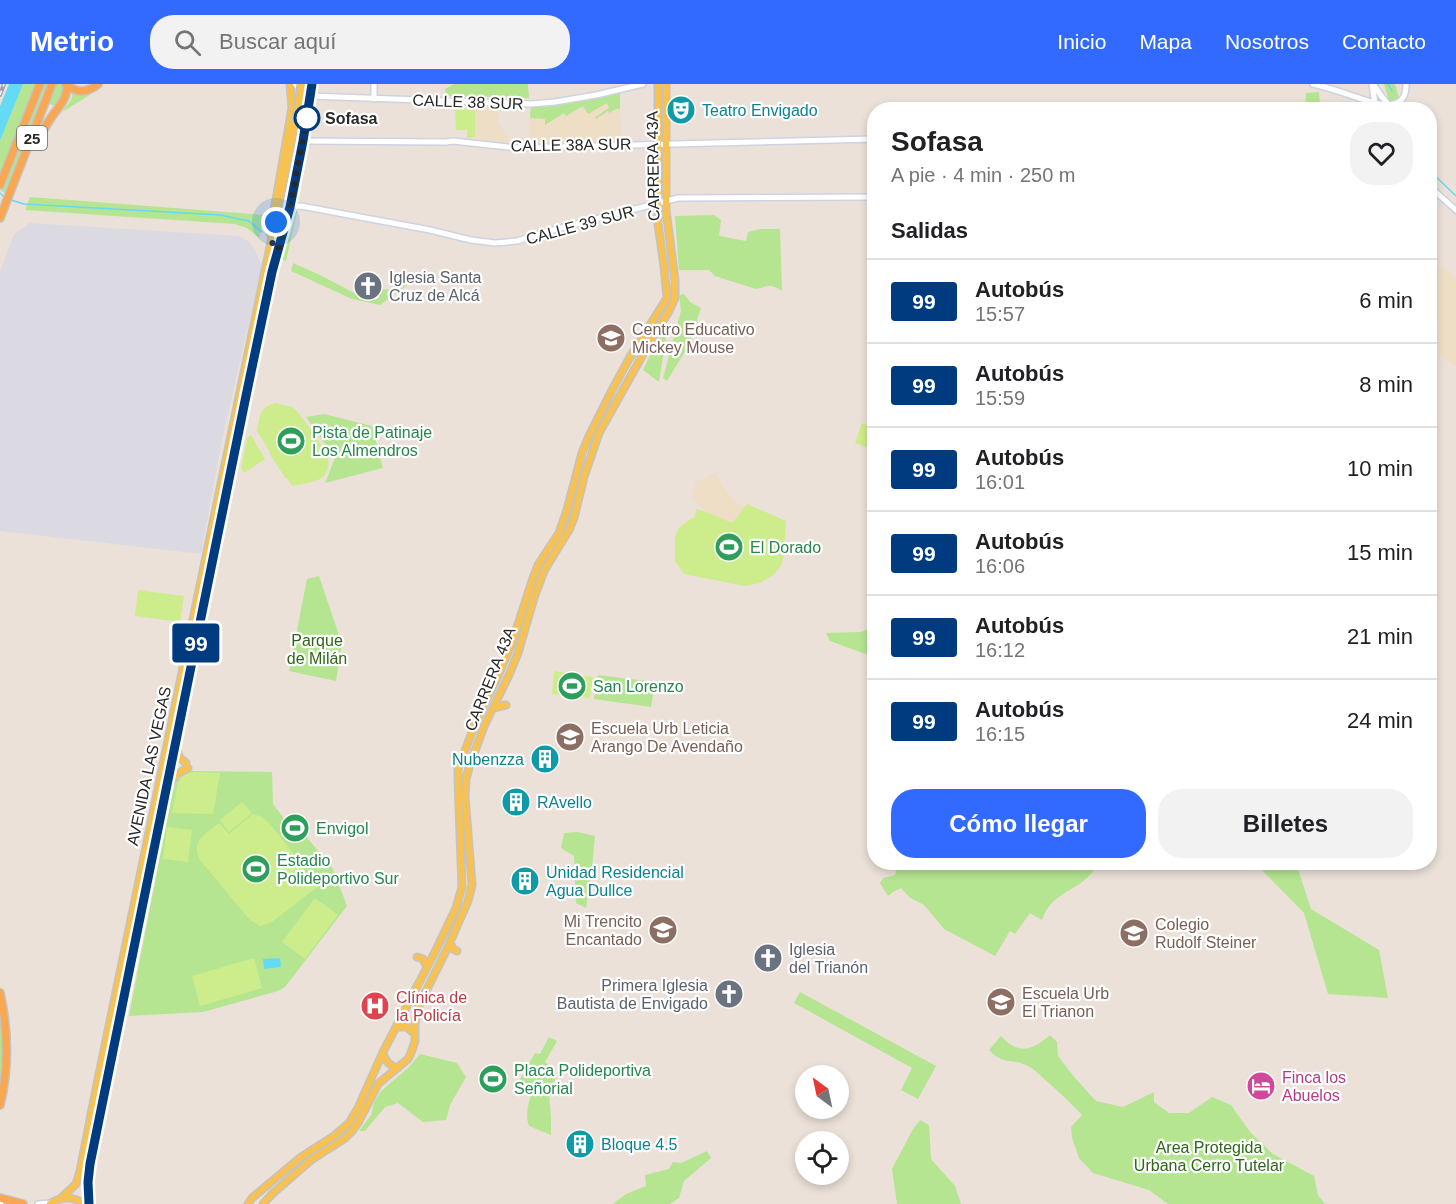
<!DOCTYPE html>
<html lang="es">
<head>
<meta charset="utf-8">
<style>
  body { margin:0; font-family:Arial,sans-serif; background:#f2f2f2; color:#202124; height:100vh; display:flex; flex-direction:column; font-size:22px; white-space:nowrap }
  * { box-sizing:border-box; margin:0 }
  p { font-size:20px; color:#757577 }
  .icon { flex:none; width:33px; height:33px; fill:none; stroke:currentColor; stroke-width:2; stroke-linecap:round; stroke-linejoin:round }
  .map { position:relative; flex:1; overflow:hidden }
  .sheet { position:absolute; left:867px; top:18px; width:570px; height:768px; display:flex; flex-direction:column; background:#fff; border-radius:24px; box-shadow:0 3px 9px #0003 }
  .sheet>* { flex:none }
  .badge { padding:0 12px; border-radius:4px; font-size:21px; line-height:39px }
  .needle { width:39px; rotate:327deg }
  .buttons { position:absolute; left:795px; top:981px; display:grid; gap:12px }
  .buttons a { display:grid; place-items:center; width:54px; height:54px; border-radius:50%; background:#fff; box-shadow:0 3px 9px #0003; font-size:30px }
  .you { position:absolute; width:30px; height:30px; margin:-15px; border:4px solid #fff; border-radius:50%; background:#1a73e8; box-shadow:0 0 0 9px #1a73e833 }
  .map>.badge { position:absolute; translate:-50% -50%; box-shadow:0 0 0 3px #fff }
  h2 { padding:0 24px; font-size:22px; line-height:54px }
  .round { display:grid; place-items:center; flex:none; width:63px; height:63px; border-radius:24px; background:#f2f2f2 }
  .overview { display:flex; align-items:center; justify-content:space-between; height:102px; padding:0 24px }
  h1 { font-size:28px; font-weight:800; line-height:45px }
  .action { display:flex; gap:12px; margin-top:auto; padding:12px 24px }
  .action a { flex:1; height:69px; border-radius:24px; background:#326aff; color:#fff; font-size:24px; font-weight:800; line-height:69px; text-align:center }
  .action a+a { background:#f2f2f2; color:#202124 }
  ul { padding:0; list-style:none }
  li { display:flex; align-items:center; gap:18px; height:84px; padding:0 24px; border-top:2px solid #e0e0e0 }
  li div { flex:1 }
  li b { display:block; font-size:22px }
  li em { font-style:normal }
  li .badge { min-width:66px; font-weight:700; text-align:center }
  header { display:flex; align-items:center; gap:36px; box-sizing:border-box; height:84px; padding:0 30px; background:#326aff; color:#fff }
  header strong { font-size:28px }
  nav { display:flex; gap:33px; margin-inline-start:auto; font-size:21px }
  .search { width:420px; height:54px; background:#f2f2f2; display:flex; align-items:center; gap:15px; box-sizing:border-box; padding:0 21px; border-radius:24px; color:#757577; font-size:22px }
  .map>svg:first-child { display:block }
</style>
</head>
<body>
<header>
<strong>Metrio</strong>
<div class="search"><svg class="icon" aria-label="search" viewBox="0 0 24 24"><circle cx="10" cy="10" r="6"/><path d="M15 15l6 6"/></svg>Buscar aquí</div>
<nav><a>Inicio</a><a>Mapa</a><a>Nosotros</a><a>Contacto</a></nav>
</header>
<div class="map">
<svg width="1456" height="1120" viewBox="0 0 1456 1120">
  <rect width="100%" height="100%" fill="#ebe1d8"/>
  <path fill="#dbdae3" d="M30 139 239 152 249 158 255 166 262 182 223 351 201 470 0 447V188L14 150Z"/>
  <path fill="#eedec6" d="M620 5 621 61 528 63 531 20Z
    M475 22 499 23 498 38 512 61 475 60Z
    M1430 181 1446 185 1456 193V282L1439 272 1440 236 1434 237 1435 267 1430 265Z
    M715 389 727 409 744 424 732 440 706 428 691 412 696 398Z"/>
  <path fill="#b5e591" d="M23 0H37L0 90V57Z
    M44 0H48L6 109 1 107Z
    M56 0H62C68 8 61 15 56 22L49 20Z
    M100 0 88 12 62 28 71 16 73 9 83 10Z
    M454 0H528L529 14 446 12 445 5Z
    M1384 0H1395L1399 14 1389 17Z
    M620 5V25H616L609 29 608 27 596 35 595 33 609 24 607 19 588 30 583 22 566 32 564 29 545 41V35L530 34 531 20Z
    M1319 8 1320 25H1305L1306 9Z
    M30 113 265 131 259 154 247 144 235 140 25 126Z
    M293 126 297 127 286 177 281 175Z
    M714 131 721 136 719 152 746 157 748 148 760 145H780L782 207C769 199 770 202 756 205L715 192 709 186H679L675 132Z
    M293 179 318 190 358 211 377 215 379 214 381 205C395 208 406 196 417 188L418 193 380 221 352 215 291 187Z
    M684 210 690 218 701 224 689 261 667 297 663 294 681 227 679 211Z
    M660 251 666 253 659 298 643 286Z
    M324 330 372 342 383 384 325 399 335 374 306 333Z
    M319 492 342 560 336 597 289 587 307 495Z
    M869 545H874V573L830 557 826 549 861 548Z
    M598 591 655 598 651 623 594 615Z
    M192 687 272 688 273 720 286 737 295 739 333 785 347 822 285 903 278 907 203 928 129 932 173 705C178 696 182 690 192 687Z
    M578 748 595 752 592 783 586 824 576 819 574 772 561 764 564 749Z
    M1096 778 1097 782C1094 786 1091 790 1088 793 1071 809 1051 810 1042 836L1030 829 1015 850 1010 847 995 872 944 845 924 821 909 813 901 804 893 808 888 812 880 799 883 794 895 791 898 781 903 779Z
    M1258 779H1296L1311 825 1379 866 1388 914 1328 910 1304 829 1258 782Z
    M800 908 936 982 918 1015 901 1006 912 984 794 919Z
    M0 929C3 953 4 976 0 1000Z
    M1050 951 1057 958 1058 972 1075 994 1096 1017 1123 1023 1154 1008V1018L1169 1029H1189L1212 1013 1231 1021 1250 1048 1273 1070 1314 1092 1318 1111 1325 1120H1168L1149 1106 1093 1089 1079 1074 1072 1054 1071 1043 1082 1031C1070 1018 1057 1006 1043 994 1039 990 1034 985 1028 982 1013 974 1004 982 989 966L1001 952C1018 971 1032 967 1050 951Z
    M549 953 557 957 545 978 557 990 549 1012 551 1033V1051L529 1042C525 1031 528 1022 531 1011L516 1002 535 969 540 970Z
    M420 970 457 979 466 993 450 1021 446 1036 423 1038 398 1019 385 1023 365 1047H359L371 1031 374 1018 381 1007 409 983Z
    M920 1036 929 1041 931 1075 955 1102 961 1120H897L892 1085 913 1045Z
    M707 1067 711 1074 684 1097 679 1114 670 1120H613L626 1110 646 1102 645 1091 669 1085 673 1078 681 1079Z"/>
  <path fill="#cded8c" d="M455 25H475V53L467 54V46H456Z
    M275 319 292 323 297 327C305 338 325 363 328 375 330 382 327 391 320 395 312 399 301 400 292 402L287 394 286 395 269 369 270 368 257 347C260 332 259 324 275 319Z
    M862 339 874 344V358L872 365 855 359Z
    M251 351 265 375 244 389 241 384 247 354Z
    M747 420 786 437 784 471 781 482 773 491 760 499 745 502 684 490 675 477V453L678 445 687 437 695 433 696 425 706 428 732 439Z
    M138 506 184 512 180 538 135 532Z
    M554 587 593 593 590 614 552 610Z
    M195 688 220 689 213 730 172 729 178 699 185 690Z
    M242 718 252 729 229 748 220 736Z
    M253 730 262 733 269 739 301 779 307 794 313 790 321 800 272 838 260 842 249 835 200 776C190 757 206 750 219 739L229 750Z
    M167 743 192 746 188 778 163 775Z
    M315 814 338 831 305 875 282 858Z
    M254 874 262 904 200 922 192 892Z
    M486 982 508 993 500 1008 478 996Z"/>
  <path fill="#65daf4" d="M9 0H23L0 57V22Z
    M280 874 281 883 264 885 263 875Z"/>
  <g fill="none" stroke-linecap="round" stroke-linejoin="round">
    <path stroke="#65daf4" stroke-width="1.5" d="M1388 0 1392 7
      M1430 87 1456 112
      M0 109 4 113
      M11 116 24 120 220 131 249 137 262 148"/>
    <g stroke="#ced3e2" stroke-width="8">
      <path id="tertiary" d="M374 0V15
        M1372 0 1376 26
        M303 57 446 58 453 57 516 64 874 55
        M1430 103 1456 126
        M287 123 301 122 430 146 471 156 495 159 517 157 553 146 678 114 874 113
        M0 1120H1
        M38 1120 51 1119"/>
    </g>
    <g stroke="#ced3e2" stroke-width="8">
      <path id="secondary" d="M295 0 310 12 531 20 555 18 596 11 643 0
        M1313 0C1326 3 1338 7 1350 11 1368 17 1407 34 1406 0
        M1373 0 1382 13 1388 20"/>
    </g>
    <g stroke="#c3c3c3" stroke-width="9">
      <path id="primary" d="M270 150 292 24 290 0
        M493 624 506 621
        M176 665 180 674 186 679
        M169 701 177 690 188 684
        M450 858 453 865 457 867
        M417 873 423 875 427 883
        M396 943H407L415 950
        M383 969C385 977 390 982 398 984
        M60 1115 76 1100 80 1087 96 1005 296 37
        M50 1120C61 1112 73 1112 84 1120
        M89 1120 88 1098 90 1080 245 316 272 188 290 123 303 57 311 0
        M248 1120 252 1114 301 1073 334 1052 349 1039 358 1024 383 968 435 868 456 824 462 803 458 695V685L461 677 477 635 498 592 512 559 533 494 538 481 559 449 567 426 582 369 589 352 611 308 630 273 667 214 664 182 658 140V0
        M263 1120 272 1110 311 1076 344 1055 352 1047 358 1039 378 1000 408 975 411 969 415 957V940L418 923 447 865 468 817 472 801 465 712 466 695 470 680 485 640 509 591 518 569 534 514 544 487 569 446 574 434 584 393 599 349 656 247 668 229 675 214V196L666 126V0"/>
    </g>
    <g stroke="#c3c3c3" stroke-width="10">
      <path id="trunk" d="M66 0C77 10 87 9 98 0
        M45 44C52 28 68 18 67 1
        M0 101 40 0
        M0 134 52 0
        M0 909C8 946 9 984 0 1021
        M0 1114 23 1120"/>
    </g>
    <use href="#tertiary" stroke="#fff" stroke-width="5"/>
    <use href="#secondary" stroke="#fff" stroke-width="5"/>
    <use href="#primary" stroke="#f7c252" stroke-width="6"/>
    <use href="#trunk" stroke="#fba751" stroke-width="7"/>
    <g stroke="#9ba1b3" stroke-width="4">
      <path id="rail" d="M0 11 4 0"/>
    </g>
    <use href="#rail" stroke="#fff" stroke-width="1.5" stroke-dasharray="4.5" stroke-linecap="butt"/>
    <g stroke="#c3c3c3" stroke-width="9" stroke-linecap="butt">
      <path id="primary-bridge" d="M296 37 301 0
        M302 38 307 0"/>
    </g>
    <use href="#primary-bridge" stroke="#f7c252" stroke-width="6"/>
  </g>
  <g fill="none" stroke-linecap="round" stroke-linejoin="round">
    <g stroke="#fff" stroke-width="14">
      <path id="line" d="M89 1120 88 1098 90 1080 246 312 272 188 290 123 303 57 312 0"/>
    </g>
    <use href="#line" stroke="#003b80" stroke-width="9"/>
    <path stroke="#282828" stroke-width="6" stroke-dasharray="0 10.8" d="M276 138 272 158 274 163 278 165 290 123 307 34"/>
  </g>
  <defs>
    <g id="theatre-disc" transform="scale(1.5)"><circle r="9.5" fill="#0f9aa8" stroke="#fff"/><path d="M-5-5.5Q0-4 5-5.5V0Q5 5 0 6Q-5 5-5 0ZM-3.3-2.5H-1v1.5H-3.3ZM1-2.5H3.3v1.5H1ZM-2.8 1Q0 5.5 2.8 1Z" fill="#fff"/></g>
    <g id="church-disc" transform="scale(1.5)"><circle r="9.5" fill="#6b7280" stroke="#fff"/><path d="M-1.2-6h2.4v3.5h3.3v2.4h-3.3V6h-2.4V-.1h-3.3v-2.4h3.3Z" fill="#fff"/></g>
    <g id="school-disc" transform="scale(1.5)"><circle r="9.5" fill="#8d6e63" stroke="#fff"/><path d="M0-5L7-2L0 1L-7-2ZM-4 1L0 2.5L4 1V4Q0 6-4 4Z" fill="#fff"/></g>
    <g id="stadium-disc" transform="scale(1.5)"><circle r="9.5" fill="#2e9e5b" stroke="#fff"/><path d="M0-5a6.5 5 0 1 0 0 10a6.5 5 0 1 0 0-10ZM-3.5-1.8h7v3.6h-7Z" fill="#fff"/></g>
    <g id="building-disc" transform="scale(1.5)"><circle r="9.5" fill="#0f9aa8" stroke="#fff"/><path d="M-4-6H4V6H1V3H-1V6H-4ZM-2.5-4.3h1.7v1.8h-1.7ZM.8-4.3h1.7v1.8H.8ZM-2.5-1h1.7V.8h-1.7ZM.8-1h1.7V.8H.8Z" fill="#fff"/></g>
    <g id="hospital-disc" transform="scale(1.5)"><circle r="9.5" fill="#e0444e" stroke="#fff"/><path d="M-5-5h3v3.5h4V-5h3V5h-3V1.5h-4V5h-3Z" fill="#fff"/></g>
    <g id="hotel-disc" transform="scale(1.5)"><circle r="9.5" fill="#d1479c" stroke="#fff"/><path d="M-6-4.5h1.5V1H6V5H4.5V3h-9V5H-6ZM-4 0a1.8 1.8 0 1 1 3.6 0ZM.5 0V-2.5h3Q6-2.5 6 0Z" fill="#fff"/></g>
  </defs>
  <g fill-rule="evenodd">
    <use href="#theatre-disc" x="681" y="26"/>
    <use href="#church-disc" x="368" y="202"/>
    <use href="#school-disc" x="611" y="254"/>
    <use href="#stadium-disc" x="291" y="357"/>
    <use href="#stadium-disc" x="729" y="463"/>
    <use href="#stadium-disc" x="572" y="602"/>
    <use href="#school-disc" x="570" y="653"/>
    <use href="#building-disc" x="545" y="675"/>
    <use href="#building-disc" x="516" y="718"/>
    <use href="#stadium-disc" x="295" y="744"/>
    <use href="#stadium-disc" x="256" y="785"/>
    <use href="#building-disc" x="525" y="797"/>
    <use href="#school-disc" x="663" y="846"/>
    <use href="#school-disc" x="1134" y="849"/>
    <use href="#church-disc" x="768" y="874"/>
    <use href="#church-disc" x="729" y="910"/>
    <use href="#school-disc" x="1001" y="918"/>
    <use href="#hospital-disc" x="375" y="922"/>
    <use href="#stadium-disc" x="493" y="995"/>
    <use href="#hotel-disc" x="1261" y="1002"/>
    <use href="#building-disc" x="580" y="1060"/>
  </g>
  <circle fill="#fff" stroke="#003b80" stroke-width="3" cx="307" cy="34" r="12"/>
  <g text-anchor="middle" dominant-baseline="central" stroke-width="4.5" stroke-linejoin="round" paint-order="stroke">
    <rect fill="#fff" stroke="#686868" stroke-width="1.5" x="17" y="42" width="30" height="24" rx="4.5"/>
    <g font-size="15" font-weight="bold" fill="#282828">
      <text x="32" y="54">25</text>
    </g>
    <g font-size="16" fill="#282828" stroke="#fff">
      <text transform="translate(468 18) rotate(2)">CALLE 38 SUR</text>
      <text transform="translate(571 61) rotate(-1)">CALLE 38A SUR</text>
      <text transform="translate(653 82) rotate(-91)">CARRERA 43A</text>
      <text transform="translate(580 141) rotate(-15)">CALLE 39 SUR</text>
      <text transform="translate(490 595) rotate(-68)">CARRERA 43A</text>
      <text transform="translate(149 682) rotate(-78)">AVENIDA LAS VEGAS</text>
    </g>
    <g font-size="16" fill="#0d838f" stroke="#fff" text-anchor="start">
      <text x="702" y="26">Teatro Envigado</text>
      <text x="524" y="675" text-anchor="end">Nubenzza</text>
      <text x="537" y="718">RAvello</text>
      <text x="546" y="788">Unidad Residencial<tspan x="546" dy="18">Agua Dullce</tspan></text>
      <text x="601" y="1060">Bloque 4.5</text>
    </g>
    <g font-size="16" font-weight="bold" fill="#282828" stroke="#fff" text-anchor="start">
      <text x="325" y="34">Sofasa</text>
    </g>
    <g font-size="16" fill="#5b616d" stroke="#fff" text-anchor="start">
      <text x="389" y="193">Iglesia Santa<tspan x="389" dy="18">Cruz de Alcá</tspan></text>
      <text x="789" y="865">Iglesia<tspan x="789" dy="18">del Trianón</tspan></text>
      <text x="708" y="901" text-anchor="end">Primera Iglesia<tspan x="708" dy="18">Bautista de Envigado</tspan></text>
    </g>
    <g font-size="16" fill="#785e54" stroke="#fff" text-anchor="start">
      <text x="632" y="245">Centro Educativo<tspan x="632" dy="18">Mickey Mouse</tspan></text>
      <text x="591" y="644">Escuela Urb Leticia<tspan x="591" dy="18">Arango De Avendaño</tspan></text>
      <text x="642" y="837" text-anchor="end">Mi Trencito<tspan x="642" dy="18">Encantado</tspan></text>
      <text x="1155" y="840">Colegio<tspan x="1155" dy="18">Rudolf Steiner</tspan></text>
      <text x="1022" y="909">Escuela Urb<tspan x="1022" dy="18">El Trianon</tspan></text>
    </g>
    <g font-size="16" fill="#27864d" stroke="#fff" text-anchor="start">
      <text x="312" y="348">Pista de Patinaje<tspan x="312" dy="18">Los Almendros</tspan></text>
      <text x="750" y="463">El Dorado</text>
      <text x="593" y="602">San Lorenzo</text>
      <text x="316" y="744">Envigol</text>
      <text x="277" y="776">Estadio<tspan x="277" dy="18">Polideportivo Sur</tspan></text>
      <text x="514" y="986">Placa Polideportiva<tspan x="514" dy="18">Señorial</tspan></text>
    </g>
    <g font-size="16" fill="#2e6716" stroke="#fff">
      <text x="317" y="556">Parque<tspan x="317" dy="18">de Milán</tspan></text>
      <text x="1209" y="1063">Area Protegida<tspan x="1209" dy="18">Urbana Cerro Tutelar</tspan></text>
    </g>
    <g font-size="16" fill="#be3a42" stroke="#fff" text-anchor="start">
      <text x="396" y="913">Clínica de<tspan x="396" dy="18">la Policía</tspan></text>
    </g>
    <g font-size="16" fill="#b23c85" stroke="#fff" text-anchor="start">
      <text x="1282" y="993">Finca los<tspan x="1282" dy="18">Abuelos</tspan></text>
    </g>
  </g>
</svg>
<div class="buttons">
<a><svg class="needle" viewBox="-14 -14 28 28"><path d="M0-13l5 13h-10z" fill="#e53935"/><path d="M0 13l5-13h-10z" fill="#757577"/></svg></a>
<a><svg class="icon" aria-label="locate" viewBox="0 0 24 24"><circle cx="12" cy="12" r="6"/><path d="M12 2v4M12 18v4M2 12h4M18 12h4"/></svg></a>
</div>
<div class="you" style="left:276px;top:138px"></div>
<b class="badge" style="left:196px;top:559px;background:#003b80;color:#fff">99</b>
<section class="sheet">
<div class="overview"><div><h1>Sofasa</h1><p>A pie · 4 min · 250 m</p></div><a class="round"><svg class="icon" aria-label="heart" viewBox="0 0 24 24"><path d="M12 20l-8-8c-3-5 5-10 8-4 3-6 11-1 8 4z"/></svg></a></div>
<h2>Salidas</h2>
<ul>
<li><span class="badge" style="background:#003b80;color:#fff">99</span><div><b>Autobús</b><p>15:57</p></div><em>6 min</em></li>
<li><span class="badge" style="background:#003b80;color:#fff">99</span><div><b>Autobús</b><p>15:59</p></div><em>8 min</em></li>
<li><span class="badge" style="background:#003b80;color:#fff">99</span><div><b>Autobús</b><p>16:01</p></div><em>10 min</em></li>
<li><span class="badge" style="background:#003b80;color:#fff">99</span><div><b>Autobús</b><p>16:06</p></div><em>15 min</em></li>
<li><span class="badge" style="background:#003b80;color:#fff">99</span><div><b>Autobús</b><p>16:12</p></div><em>21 min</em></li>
<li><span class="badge" style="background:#003b80;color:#fff">99</span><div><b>Autobús</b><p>16:15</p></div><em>24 min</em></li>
</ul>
<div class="action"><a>Cómo llegar</a><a>Billetes</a></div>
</section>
</div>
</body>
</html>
